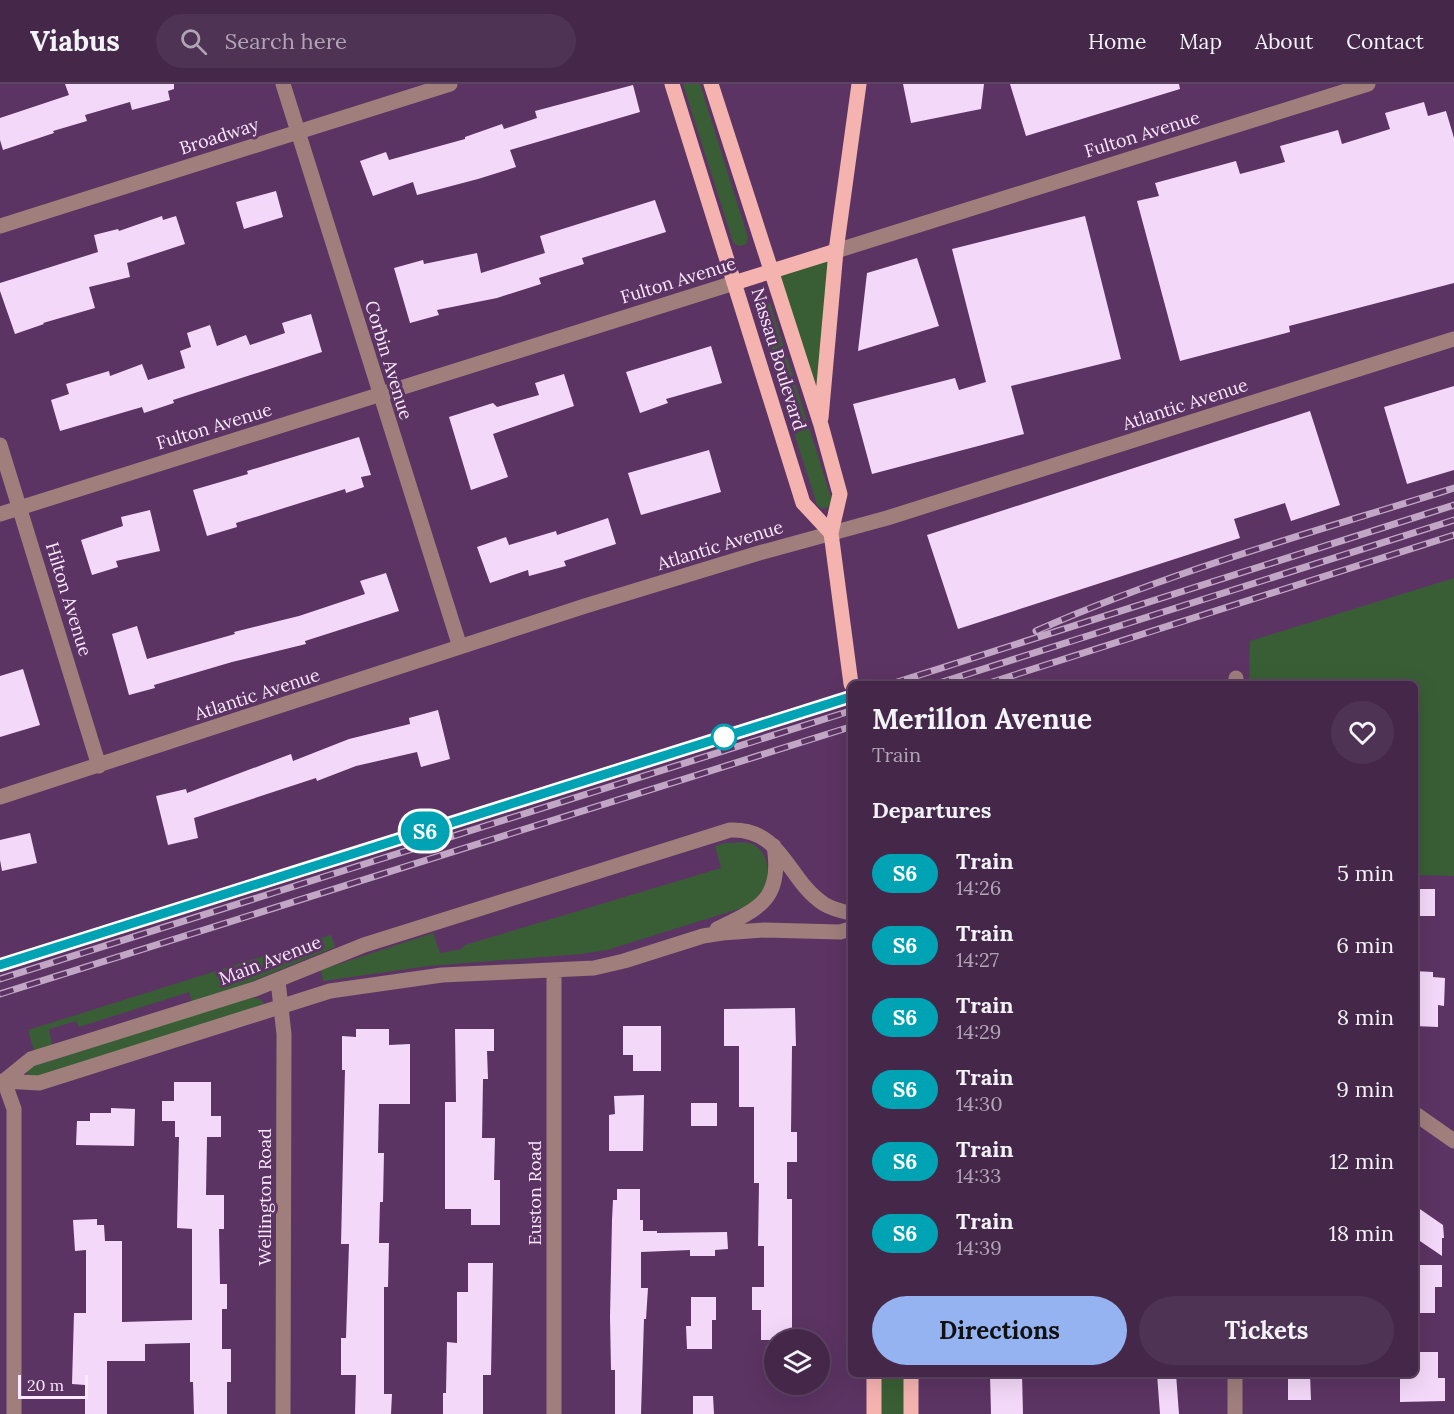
<!DOCTYPE html>
<html lang="en">
<head>
<meta charset="utf-8">
<style>
  body { margin:0; font-family:Lora,serif; background:#4f3354; color:#f1f3f6; height:100vh; display:flex; flex-direction:column; font-size:22px; white-space:nowrap }
  * { box-sizing:border-box; margin:0 }
  p { font-size:20px; color:#b0a5b5 }
  .icon { flex:none; width:33px; height:33px; fill:none; stroke:currentColor; stroke-width:2; stroke-linecap:round; stroke-linejoin:round }
  .map { position:relative; flex:1; overflow:hidden }
  .details { position:absolute; left:848px; top:597px; width:570px; height:696px; display:flex; flex-direction:column; background:#45274a; border-radius:9px; box-shadow:0 6px 24px #0002,0 0 0 2px #5d4462 }
  .details>* { flex:none }
  .badge { padding:0 12px; border-radius:20px; font-size:21px; line-height:39px }
  .controls { position:absolute; left:764px; top:1245px; display:grid; gap:12px }
  .controls a { display:grid; place-items:center; width:66px; height:66px; border-radius:50%; background:#45274a; box-shadow:0 6px 24px #0002,0 0 0 2px #5d4462; font-size:30px }
  .scale { position:absolute; left:18px; bottom:15px; width:70px; box-sizing:border-box; padding-left:6px; border:3px solid #fbe8fe; border-top:0; font-size:16px; line-height:21px; white-space:nowrap; color:#fbe8fe; -webkit-text-stroke:4px #5c3463; paint-order:stroke }
  .map>.badge { position:absolute; translate:-50% -50%; box-shadow:0 0 0 3px #fff }
  h2 { padding:0 24px; font-size:22px; line-height:54px }
  .round { display:grid; place-items:center; flex:none; width:63px; height:63px; border-radius:32px; background:#4f3354 }
  .headline { display:flex; align-items:center; justify-content:space-between; height:102px; padding:0 24px }
  h1 { font-size:28px; font-weight:700; line-height:45px }
  .cta { display:flex; gap:12px; margin-top:auto; padding:12px 24px }
  .cta a { flex:1; height:69px; border-radius:36px; background:#95b2f1; color:#111; font-size:24px; font-weight:700; line-height:69px; text-align:center }
  .cta a+a { background:#4f3354; color:#f1f3f6 }
  ul { padding:0; list-style:none }
  li { display:flex; align-items:center; gap:18px; height:72px; padding:0 24px }
  li div { flex:1 }
  li b { display:block; font-size:22px }
  li em { font-style:normal }
  li .badge { min-width:66px; font-weight:700; text-align:center }
  header { display:flex; align-items:center; gap:36px; box-sizing:border-box; height:84px; padding:0 30px; background:#45274a; border-bottom:2px solid #5d4462 }
  header strong { font-size:28px }
  nav { display:flex; gap:33px; margin-inline-start:auto; font-size:21px }
  .search { width:420px; height:54px; background:#4f3354; display:flex; align-items:center; gap:15px; box-sizing:border-box; padding:0 21px; border-radius:33px; color:#b0a5b5; font-size:22px }
  .map>svg:first-child { display:block }
</style>
</head>
<body>
<header>
<strong>Viabus</strong>
<div class="search"><svg class="icon" aria-label="search" viewBox="0 0 24 24"><circle cx="10" cy="10" r="6"/><path d="M15 15l6 6"/></svg>Search here</div>
<nav><a>Home</a><a>Map</a><a>About</a><a>Contact</a></nav>
</header>
<div class="map">
<svg width="1454" height="1330" viewBox="0 0 1454 1330">
  <rect width="100%" height="100%" fill="#5c3463"/>
  <path fill="#395e35" d="M683 0H700L748 154 747 159C741 163 738 163 733 158Z
    M831 174 818 318 778 190Z
    M770 219 832 417C829 425 823 427 817 421L761 245 767 220Z
    M1454 494V792L1415 791 1414 600H1249L1250 557Z
    M725 759C732 759 741 758 749 759 769 764 772 793 762 808 758 813 752 817 748 822L607 866 581 870 428 882 323 897 321 886 433 849 440 869 461 865 465 861 721 784 715 762Z
    M331 851 335 863 236 904 192 918 189 908 79 943 76 937 49 945 52 961 34 967 28 946Z
    M249 913 260 915 264 920 40 999 27 993 28 984Z
    M875 1290H911V1330H875Z"/>
  <path fill="#f4d8f9" d="M65 0H174V5L168 7 170 16 132 26 130 18 85 31 87 37 53 47 54 49 3 66 0 56V34L69 11Z
    M903 0H984L981 25 911 39Z
    M1010 0H1179L1180 5 1026 52Z
    M633 1 640 28 510 66 516 83 478 95 417 111 413 98 373 112 360 77 386 68 389 76 465 55V53L502 40 504 45 537 34 535 27Z
    M1424 18 1428 32 1446 27 1454 54V199L1289 242 1290 248 1180 277 1137 117 1159 112 1155 99 1236 77 1240 90 1285 78 1280 62 1338 46 1342 60 1390 45 1385 29Z
    M276 107 283 133 244 145 236 118Z
    M655 116 666 148 582 174 584 180 539 194 541 200 497 214 437 226 439 231 410 239 394 184 423 176 424 180 477 169 481 189 545 169 540 152Z
    M162 132 163 136 176 132 185 160 127 179 130 193 89 203 95 224 43 239 44 240 15 250 0 207V199L98 168 94 151 118 145 119 147Z
    M1085 132 1121 275 1011 302 1024 350 872 390 853 320 955 294 959 306 986 298 952 165Z
    M917 174 939 242 858 267 867 189Z
    M311 230 322 268 173 316 174 319 144 329 142 323 60 347 51 316 69 310 66 300 109 287 110 292 142 280 148 296 185 284 180 267 191 263 187 249 210 241 217 262 246 251 250 261 285 249 282 239Z
    M711 262 722 299 666 315 668 319 640 329 626 288Z
    M564 290 574 322 493 350 508 393 471 406 449 333 493 319 497 323 539 311 535 299Z
    M1454 302V386L1407 400 1384 323Z
    M1310 327 1340 421 1291 437 1285 419 1234 435 1240 454 958 545 927 451Z
    M359 353 371 391 361 393 364 403 346 409 345 405 236 439 237 443 207 452 193 406 248 390 247 387Z
    M709 366 721 408 641 431 628 389Z
    M150 426 160 467 116 477 118 483 92 491 81 456 123 442 121 433Z
    M608 434 616 460 564 477 566 482 529 492 528 486 490 499 477 463 506 453 509 461 556 447 557 451Z
    M386 489 399 527 305 557 306 560 232 578 154 601 155 604 129 611 112 550 137 542 147 575 235 550 234 548 299 532 365 510 360 497Z
    M23 585 40 641 0 653V592Z
    M438 626 450 675 421 683 417 668 356 682 317 697 316 694 194 734 198 754 168 761 156 712 186 705 187 709 291 670 293 677 349 655 410 640 409 634Z
    M30 749 37 779 2 787 0 776V756Z
    M1414 805H1435V832H1414Z
    M1414 887 1433 888V893L1445 894 1444 922 1438 921V943L1414 942Z
    M795 924 796 962H792L791 1048H797V1078H787V1115H792V1256H761V1226H752V1203H764V1162H758L759 1099H754V1023H739V962H724V925Z
    M623 942H661V987H633V971H623Z
    M356 945H389V961L410 960V1020H379L378 1069H384L383 1118H380L379 1159H389L388 1203H384V1310H392L391 1330H355L356 1291H341V1254H346L349 1160H341L345 986H342V952L356 953Z
    M455 945H494V967H487L488 995H483L482 1054H495L494 1096H500V1141H471V1125H445V1018H456Z
    M174 998H211V1032H221V1053H207L206 1111H224V1145H219L220 1200H227V1225H222V1265H231V1298H227V1330H194L193 1298H190V1259L145 1260V1277H107V1330H85V1301L72 1300 74 1229H86V1166L75 1167 73 1136 97 1135V1141H104L105 1157H122V1238L192 1236V1145L177 1144 179 1053H175V1037H162V1017H174Z
    M644 1011 643 1067H609V1031L615 1030 614 1012Z
    M691 1019H717V1042H691Z
    M111 1024 135 1025 134 1062 76 1061 77 1037H90V1029H111Z
    M617 1105H640V1136H643V1147H657V1149L727 1148 728 1165 715 1166V1172H690V1166L641 1168V1204H648L646 1235H644L641 1330H615V1286H611L610 1233 612 1136 613 1116H617Z
    M1414 1121 1443 1141 1444 1154H1442V1172L1414 1153Z
    M468 1179H493L491 1291H483V1330H443V1309H446L447 1258 457 1259V1208H468Z
    M1414 1181H1442V1203H1435V1229H1414Z
    M691 1213H716V1236H712V1265H687L686 1242H691Z
    M1414 1268H1438V1294H1445V1317L1400 1318V1290H1414Z
    M990 1290H1022L1023 1330H991Z
    M1157 1290H1176L1179 1330H1160Z
    M1288 1290H1310L1311 1316H1288Z
    M693 1312H713L714 1330H693Z"/>
  <g fill="none" stroke-linecap="round" stroke-linejoin="round">
    <path stroke="#9f7e7c" stroke-width="15" d="M283 0 460 563
      M0 142 450 0
      M836 167 1368 0
      M0 361 99 682
      M0 430 734 199
      M1236 600V594
      M0 713 585 522 759 469 887 434 1454 255
      M717 845C759 825 783 815 774 762
      M278 897 284 950 283 1330
      M2 997 39 999 330 907 442 891 594 884 624 877 703 852 722 849 764 846 840 848 850 845
      M4 997 31 975 255 905 364 861 730 746C783 744 786 795 824 820 832 825 841 827 850 829
      M4 997 14 1025V1330
      M1414 1029 1454 1057
      M554 1330V888
      M1235 1330V1290"/>
    <path stroke="#f5b3b0" stroke-width="15" d="M672 0 803 419 831 449
      M711 0 821 341 840 410 831 449 851 600
      M734 199 836 167
      M821 334 836 167 859 0
      M874 1330V1290
      M911 1330V1290"/>
    <g stroke="#c1a6c5" stroke-width="7">
      <path id="rail" d="M1036 547C1171 487 1314 448 1454 404
        M891 600 1454 421
        M936 600 1454 436
        M986 600 1454 451
        M0 881 850 613
        M0 895 850 627
        M0 910 850 643"/>
    </g>
    <use href="#rail" stroke="#5c3463" stroke-width="4.5" stroke-dasharray="14" stroke-linecap="butt"/>
  </g>
  <g fill="none" stroke-linecap="round" stroke-linejoin="round">
    <g stroke="#fff" stroke-width="14">
      <path id="line" d="M0 881 850 613"/>
    </g>
    <use href="#line" stroke="#00a3b4" stroke-width="9"/>
  </g>
  <circle fill="#fff" stroke="#00a3b4" stroke-width="3" cx="724" cy="653" r="12"/>
  <g text-anchor="middle" dominant-baseline="central" stroke-width="6" stroke-linejoin="round" paint-order="stroke">
    <g font-size="18" fill="#fbe8fe" stroke="#5c3463">
      <text transform="translate(1142 50) rotate(-17)">Fulton Avenue</text>
      <text transform="translate(219 52) rotate(-18)">Broadway</text>
      <text transform="translate(678 196) rotate(-17)">Fulton Avenue</text>
      <text transform="translate(779 275) rotate(73)">Nassau Boulevard</text>
      <text transform="translate(389 276) rotate(73)">Corbin Avenue</text>
      <text transform="translate(1185 320) rotate(-18)">Atlantic Avenue</text>
      <text transform="translate(214 342) rotate(-17)">Fulton Avenue</text>
      <text transform="translate(720 461) rotate(-17)">Atlantic Avenue</text>
      <text transform="translate(69 515) rotate(73)">Hilton Avenue</text>
      <text transform="translate(257 610) rotate(-18)">Atlantic Avenue</text>
      <text transform="translate(270 876) rotate(-21)">Main Avenue</text>
      <text transform="translate(534 1109) rotate(-90)">Euston Road</text>
      <text transform="translate(264 1113) rotate(-90)">Wellington Road</text>
    </g>
  </g>
</svg>
<div class="controls">
<a><svg class="icon" aria-label="layers" viewBox="0 0 24 24"><path d="M12 4l9 5-9 5-9-5zM3 14l9 5 9-5"/></svg></a>
</div>
<div class="scale">20 m</div>
<b class="badge" style="left:425px;top:747px;background:#00a3b4;color:#fff">S6</b>
<section class="details">
<div class="headline"><div><h1>Merillon Avenue</h1><p>Train</p></div><a class="round"><svg class="icon" aria-label="heart" viewBox="0 0 24 24"><path d="M12 20l-8-8c-3-5 5-10 8-4 3-6 11-1 8 4z"/></svg></a></div>
<h2>Departures</h2>
<ul>
<li><span class="badge" style="background:#00a3b4;color:#fff">S6</span><div><b>Train</b><p>14:26</p></div><em>5 min</em></li>
<li><span class="badge" style="background:#00a3b4;color:#fff">S6</span><div><b>Train</b><p>14:27</p></div><em>6 min</em></li>
<li><span class="badge" style="background:#00a3b4;color:#fff">S6</span><div><b>Train</b><p>14:29</p></div><em>8 min</em></li>
<li><span class="badge" style="background:#00a3b4;color:#fff">S6</span><div><b>Train</b><p>14:30</p></div><em>9 min</em></li>
<li><span class="badge" style="background:#00a3b4;color:#fff">S6</span><div><b>Train</b><p>14:33</p></div><em>12 min</em></li>
<li><span class="badge" style="background:#00a3b4;color:#fff">S6</span><div><b>Train</b><p>14:39</p></div><em>18 min</em></li>
</ul>
<div class="cta"><a>Directions</a><a>Tickets</a></div>
</section>
</div>
</body>
</html>
